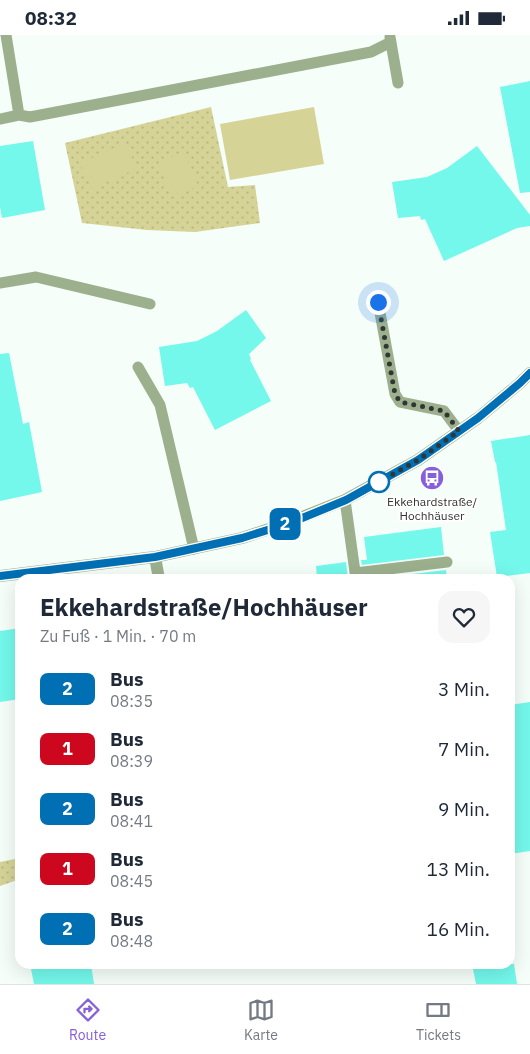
<!DOCTYPE html>
<html lang="de">
<head>
<meta charset="utf-8">
<style>
  body { margin:0; font-family:"IBM Plex Sans",sans-serif; background:#f6f6f7; color:#1f2937; height:100vh; display:flex; flex-direction:column; font-size:19px; white-space:nowrap }
  * { box-sizing:border-box; margin:0 }
  p { font-size:16px; color:#747a83 }
  .icon { flex:none; width:28px; height:28px; fill:none; stroke:currentColor; stroke-width:2; stroke-linecap:round; stroke-linejoin:round }
  .map { position:relative; flex:1; overflow:hidden }
  .side { position:absolute; left:15px; top:539px; width:500px; height:395px; display:flex; flex-direction:column; background:#fff; border-radius:15px; box-shadow:0 5px 20px #0002 }
  .side>* { flex:none }
  .badge { padding:0 10px; border-radius:8px; font-size:18px; line-height:32px }
  .you { position:absolute; width:25px; height:25px; margin:-12px; border:4px solid #fff; border-radius:50%; background:#1a73e8; box-shadow:0 0 0 8px #1a73e833 }
  .map>.badge { position:absolute; translate:-50% -50%; box-shadow:0 0 0 2px #fff }
  .round { display:grid; place-items:center; flex:none; width:52px; height:52px; border-radius:15px; background:#f6f6f7 }
  .overview { display:flex; align-items:center; justify-content:space-between; height:85px; padding:0 25px }
  h1 { font-size:24px; font-weight:700; line-height:38px }
  ul { padding:0; list-style:none }
  li { display:flex; align-items:center; gap:15px; height:60px; padding:0 25px }
  li div { flex:1 }
  li b { display:block; font-size:19px }
  li em { font-style:normal }
  li .badge { min-width:55px; font-weight:700; text-align:center }
  .status { display:flex; justify-content:space-between; align-items:center; height:35px; padding:0 25px; background:#fff; direction:ltr }
  .status svg { height:14px; fill:currentColor }
  .menu { display:flex; justify-content:space-around; align-items:center; height:70px; border-top:1px solid #e0e1e3; background:#fff; font-size:14px; color:#747a83 }
  .menu a { display:grid; justify-items:center; gap:2px }
  .menu .active { color:#8660db }
  .map>svg:first-child { display:block }
</style>
</head>
<body>
<div class="status"><b>08:32</b><svg viewBox="0 0 49 12"><path d="M0 12V9h3v3zM5 12V6h3v6zM10 12V3h3v9zM15 12V0h3v12zM26 1h20v11H26zM47 4h2v5h-2z"/></svg></div>
<div class="map">
<svg width="530" height="949" viewBox="0 0 530 949">
  <defs>
    <pattern id="park-dots" width="8" height="8" patternUnits="userSpaceOnUse" patternTransform="scale(1.25)"><rect width="8" height="8" fill="#d6d397"/><path d="M2 2h.1M6 6h.1" fill="none" stroke="#b8b683" stroke-width="1.8" stroke-linecap="round"/></pattern>
  </defs>
  <rect width="100%" height="100%" fill="#f5fef8"/>
  <path fill="url(#park-dots)" d="M211 72 228 152 255 150 260 188 195 197 147 195 82 188 65 108Z
    M20 823V844L0 851V827Z"/>
  <path fill="#d6d397" d="M314 72 324 129 230 145 220 89Z
    M125 108 137 133 92 154 80 128Z
    M184 117 198 151 171 161 158 128Z"/>
  <path fill="#73f8eb" d="M530 46V157L520 158 500 52Z
    M33 106 45 175 2 183 0 172V111Z
    M477 111 530 180V191L517 193 444 226 425 184 421 185 420 181 398 183 392 147 427 142 447 133Z
    M246 275 266 303 249 319 251 324 250 325 271 366 215 395 193 352 190 353 187 348 165 351 159 312 197 306 217 296Z
    M9 318 23 389 29 387 42 457 0 466V319Z
    M530 400V538L497 542 490 497 506 495 496 427H495L491 406Z
    M441 492 444 520 362 530 361 525H367L364 502Z
    M346 527 348 544H317L316 531Z
    M446 535 447 544H370Z
    M20 593V664L0 667V596Z
    M530 667V816L510 819V670Z
    M30 929H91L94 949H34Z
    M472 929H514L517 949H476Z"/>
  <g fill="none" stroke-linecap="round" stroke-linejoin="round">
    <path stroke="#9cb08e" stroke-width="11" d="M6 0 19 80
      M390 2 398 48
      M0 84 19 80 30 82 371 17 391 7
      M0 248 36 242 150 269
      M378 267 395 359 400 367 444 376 459 396
      M138 332 160 370 194 514
      M345 465 356 544
      M355 538 447 527"/>
    <path stroke="#9cb08e" stroke-width="12" d="M155 522 159 544
      M0 541 155 522 242 503 290 487 345 465 418 425 478 383 520 348 530 338"/>
  </g>
  <g fill="none" stroke-linecap="round" stroke-linejoin="round">
    <g stroke="#fff" stroke-width="11">
      <path id="line" d="M0 541 155 522 242 503 290 488 346 465 418 425 478 383 520 348 530 338"/>
    </g>
    <use href="#line" stroke="#006fb4" stroke-width="8"/>
    <path stroke="#313533" stroke-width="5" stroke-dasharray="0 9" d="M378 267 395 359 400 367 444 376 459 396 418 425 379 447"/>
  </g>
  <defs>
    <g id="bus-disc" transform="scale(1.25)"><circle r="9.5" fill="#8660db" stroke="#fff"/><path d="M-5-6H5V4H4V6H2V4H-2V6H-4V4H-5ZM-3.5-4V0h7V-4ZM-3.5 1.2v1.5H-2V1.2ZM2 1.2v1.5H3.5V1.2Z" fill="#fff"/></g>
  </defs>
  <g fill-rule="evenodd">
    <use href="#bus-disc" x="432" y="443"/>
  </g>
  <circle fill="#fff" stroke="#006fb4" stroke-width="2.5" cx="379" cy="447" r="10"/>
  <g text-anchor="middle" dominant-baseline="central" stroke-width="4.5" stroke-linejoin="round" paint-order="stroke">
    <g font-size="12" fill="#313533" stroke="#fff">
      <text x="432" y="466">Ekkehardstraße/<tspan x="432" dy="14">Hochhäuser</tspan></text>
    </g>
  </g>
</svg>
<div class="you" style="left:378px;top:267px"></div>
<b class="badge" style="left:285px;top:489px;background:#006fb4;color:#fff">2</b>
<section class="side">
<div class="overview"><div><h1>Ekkehardstraße/Hochhäuser</h1><p>Zu Fuß · 1 Min. · 70 m</p></div><a class="round"><svg class="icon" aria-label="heart" viewBox="0 0 24 24"><path d="M12 20l-8-8c-3-5 5-10 8-4 3-6 11-1 8 4z"/></svg></a></div>
<ul>
<li><span class="badge" style="background:#006fb4;color:#fff">2</span><div><b>Bus</b><p>08:35</p></div><em>3 Min.</em></li>
<li><span class="badge" style="background:#cd071e;color:#fff">1</span><div><b>Bus</b><p>08:39</p></div><em>7 Min.</em></li>
<li><span class="badge" style="background:#006fb4;color:#fff">2</span><div><b>Bus</b><p>08:41</p></div><em>9 Min.</em></li>
<li><span class="badge" style="background:#cd071e;color:#fff">1</span><div><b>Bus</b><p>08:45</p></div><em>13 Min.</em></li>
<li><span class="badge" style="background:#006fb4;color:#fff">2</span><div><b>Bus</b><p>08:48</p></div><em>16 Min.</em></li>
</ul>
</section>
</div>
<nav class="menu">
<a class="active"><svg class="icon" aria-label="directions" viewBox="0 0 24 24"><path d="M12 3l9 9-9 9-9-9zM9 14v-3h6M13 9l2 2-2 2"/></svg>Route</a>
<a><svg class="icon" aria-label="map" viewBox="0 0 24 24"><path d="M3 6l6-2 6 2 6-2v14l-6 2-6-2-6 2zM9 4v14M15 6v14"/></svg>Karte</a>
<a><svg class="icon" aria-label="tickets" viewBox="0 0 24 24"><path d="M3 7h18v10H3zM15 7v10"/></svg>Tickets</a>
</nav>
</body>
</html>
